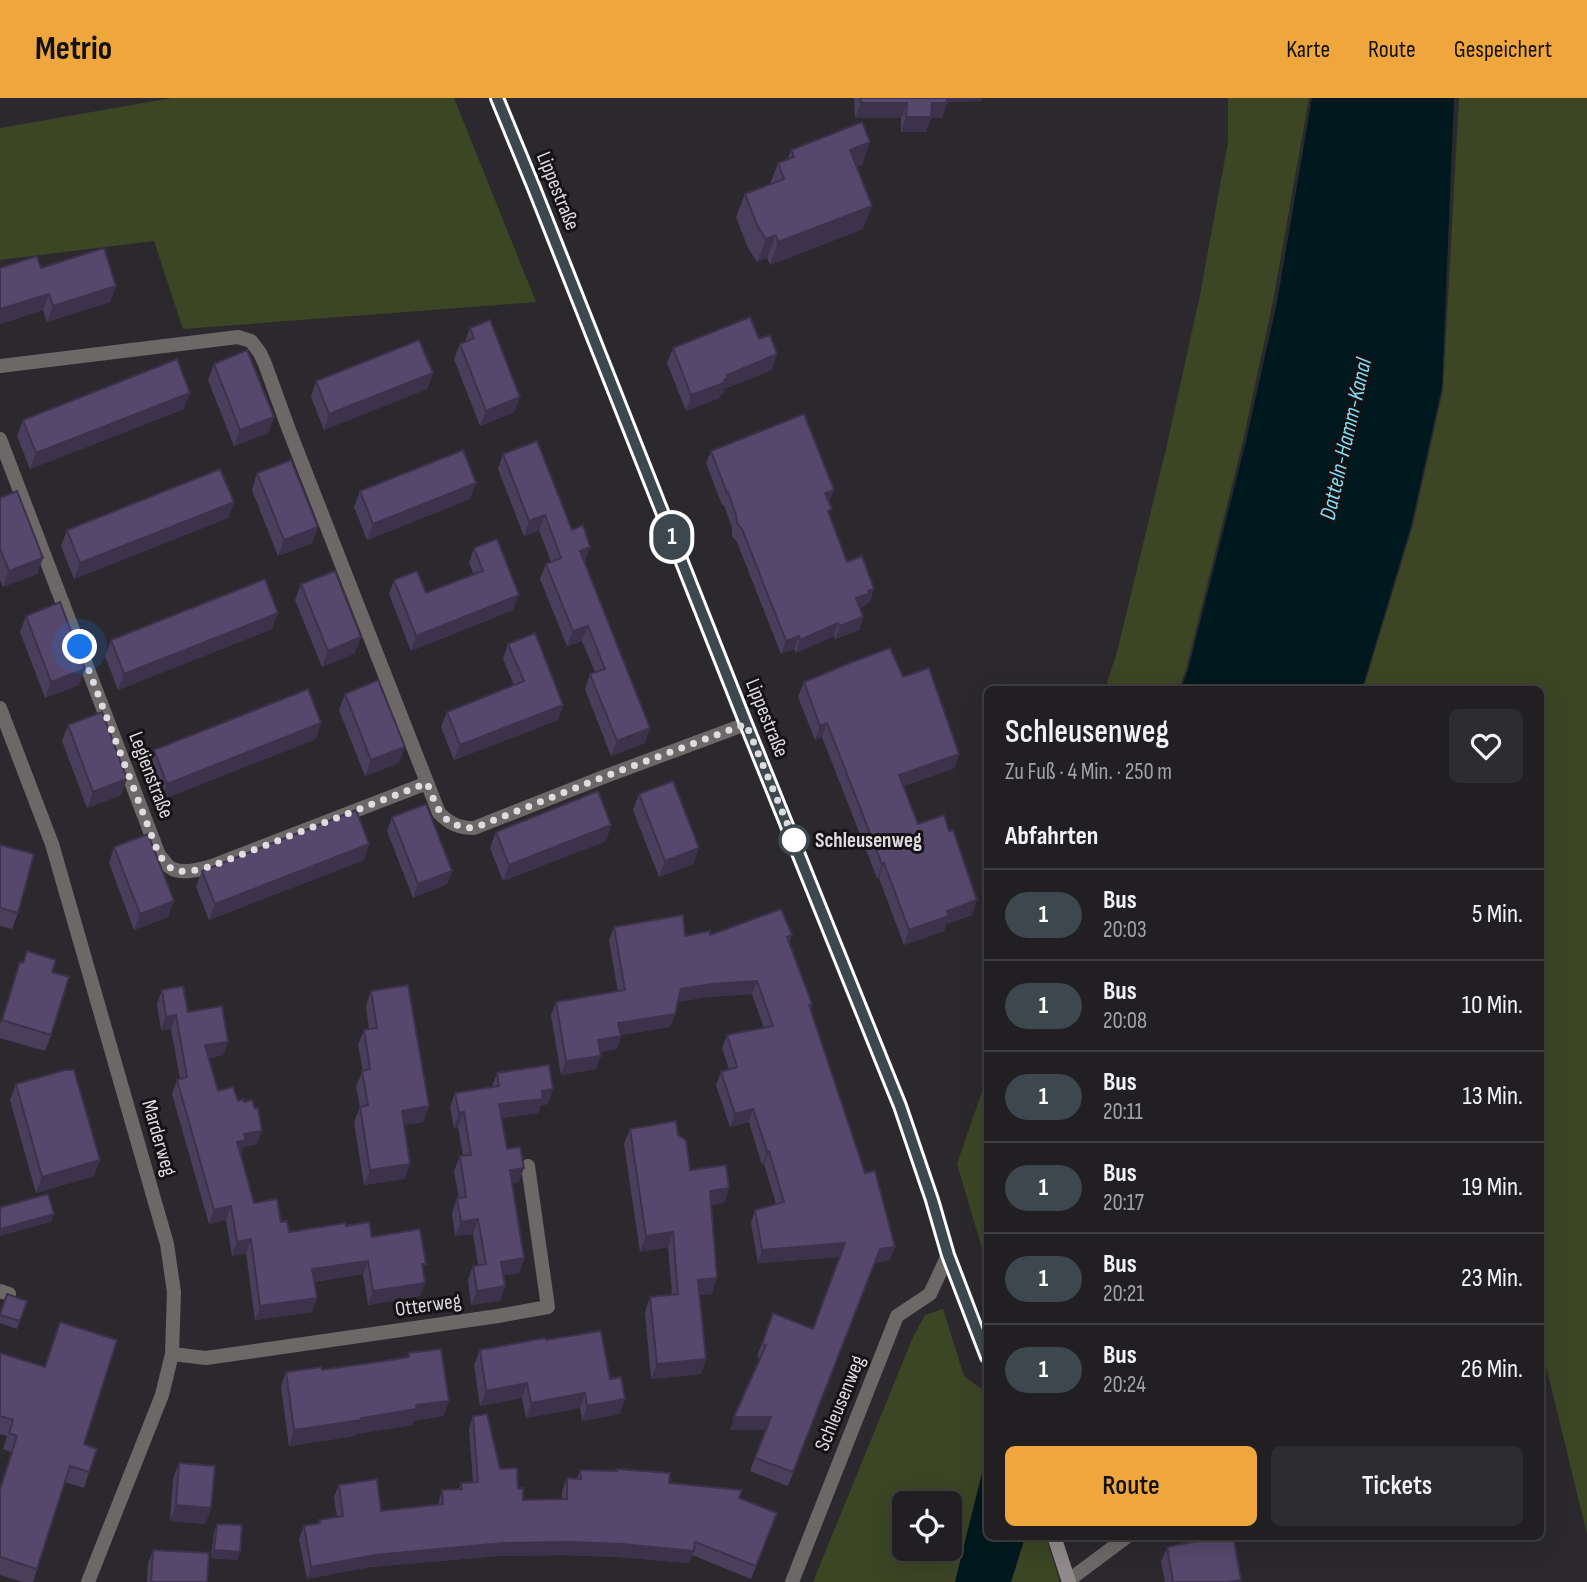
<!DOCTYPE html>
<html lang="de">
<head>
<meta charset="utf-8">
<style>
  body { margin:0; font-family:"Sofia Sans Condensed",sans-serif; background:#2d2c2f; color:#f1f3f6; height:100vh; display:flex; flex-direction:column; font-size:26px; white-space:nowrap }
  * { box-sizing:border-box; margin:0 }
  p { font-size:23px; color:#a2a2a5 }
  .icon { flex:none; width:38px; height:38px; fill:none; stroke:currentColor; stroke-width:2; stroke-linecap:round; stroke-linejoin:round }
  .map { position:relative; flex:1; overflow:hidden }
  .details { position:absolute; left:984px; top:588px; width:560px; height:854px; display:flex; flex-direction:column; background:#211f22; border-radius:10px; box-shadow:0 7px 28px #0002,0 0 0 2px #3e3d40 }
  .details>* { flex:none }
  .badge { padding:0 14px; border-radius:23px; font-size:24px; line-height:46px }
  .controls { position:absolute; left:892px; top:1393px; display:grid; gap:14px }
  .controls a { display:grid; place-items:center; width:70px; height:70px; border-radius:10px; background:#211f22; box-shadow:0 7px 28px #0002,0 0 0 2px #3e3d40; font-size:35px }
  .you { position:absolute; width:35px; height:35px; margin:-18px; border:5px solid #fff; border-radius:50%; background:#1a73e8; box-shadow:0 0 0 10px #1a73e833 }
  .map>.badge { position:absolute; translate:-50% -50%; box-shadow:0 0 0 4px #fff }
  h2 { padding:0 21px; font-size:26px; line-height:63px }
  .round { display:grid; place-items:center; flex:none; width:74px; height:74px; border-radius:10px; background:#2d2c2f }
  .overview { display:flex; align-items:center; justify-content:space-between; height:119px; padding:0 21px }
  h1 { font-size:33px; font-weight:600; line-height:52px }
  .button { display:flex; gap:14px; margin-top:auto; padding:14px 21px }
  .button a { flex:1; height:80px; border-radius:10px; background:#efa73d; color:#111; font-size:28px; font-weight:600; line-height:80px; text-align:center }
  .button a+a { background:#2d2c2f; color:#f1f3f6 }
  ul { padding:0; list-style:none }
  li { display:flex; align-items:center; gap:21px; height:91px; padding:0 21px; border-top:2px solid #3e3d40 }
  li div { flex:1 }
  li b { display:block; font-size:26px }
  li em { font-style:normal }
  li .badge { min-width:77px; font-weight:700; text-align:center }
  header { display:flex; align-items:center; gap:42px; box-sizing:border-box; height:98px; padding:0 35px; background:#efa73d; color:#111 }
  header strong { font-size:33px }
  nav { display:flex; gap:38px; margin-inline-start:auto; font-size:24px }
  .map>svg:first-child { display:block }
</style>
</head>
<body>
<header>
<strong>Metrio</strong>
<nav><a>Karte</a><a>Route</a><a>Gespeichert</a></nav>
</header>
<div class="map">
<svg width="1587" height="1484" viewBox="0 0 1587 1484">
  <rect width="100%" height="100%" fill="#2c292e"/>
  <path fill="#3c4524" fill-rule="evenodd" d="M172 0H454L536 204 183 231 154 143 0 162V30Z
    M1228 0H1309L1273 203 1243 343 1186 571 1179 591H1105L1117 554 1166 351 1200 197 1228 44Z
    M1459 0H1587V1436L1545 1264 1540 1263V592H1363L1413 427 1443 292Z
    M987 979V1167L957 1066Z
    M943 1211 964 1278 987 1295V1355L955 1484H813L913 1239 925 1217ZM905 1405H950V1451H905Z
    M1025 1439H1046L1060 1484H1011Z"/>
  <path fill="#00191e" d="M1312 0H1454L1442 289 1411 428 1362 591H1181L1188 572 1246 343 1277 204Z
    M987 1355V1438L1025 1439 1011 1484H955Z"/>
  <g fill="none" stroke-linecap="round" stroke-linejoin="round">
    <path stroke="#6c6868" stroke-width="14" d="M0 341 159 757C162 760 167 768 171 770 182 777 201 771 212 768L427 685
      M1069 1482 1128 1438"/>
    <path stroke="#6c6868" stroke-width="14" d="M0 268 238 239 251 243 260 255 265 266 289 332 439 715C450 726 459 730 474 730L606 678 746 626
      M0 610 52 746 167 1146 174 1194 172 1256 162 1297 88 1484
      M0 1193 9 1196
      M172 1256 206 1260 498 1218 548 1209 528 1068
      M792 1484 897 1218 930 1196 948 1157"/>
    <path stroke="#918a8a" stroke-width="14" d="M497 0 534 90 746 626 900 1008 932 1102 948 1157 987 1259
      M1054 1438 1069 1484"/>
  </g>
  <path fill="#4a3e5d" d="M854 0H982L981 3 947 4 942 20H931L926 34H901V20H855Z
    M791 52 862 67 856 69 863 131 770 167 767 160 757 164 748 150 736 119 745 96 770 86 778 65 788 61Z
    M0 170H41L116 188 110 204 47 224 43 212 0 226Z
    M470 230 520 299 514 314 480 328 454 261 460 246 465 244Z
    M673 250 772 272 724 291 723 296 720 297 719 300 686 313 667 265Z
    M214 266 274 319 268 335 234 348 208 282Z
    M433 275 427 291 324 332 311 299 316 283Z
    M184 311 30 371 17 338 23 322Z
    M711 353 829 404V417L847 464 870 504 865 506 864 508 860 510 863 519 859 532 835 541 834 538 796 555 794 551 781 556 737 444 732 438V430L724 407H722L706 365Z
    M503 356 585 464 645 645 611 658 585 591 590 576 595 574 582 543 567 548 540 481 546 466 551 464 539 432 524 438 498 371Z
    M257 375 318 429 312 445 278 458 252 392Z
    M360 393 470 401 367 442 354 409Z
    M0 400 37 476 3 489 0 482Z
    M234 404 228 420 74 481 61 448 67 432Z
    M474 450 513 512 411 553 389 496 394 482 426 495 474 477 469 465Z
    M301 486 355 555 322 569 295 502Z
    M26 518 79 587 45 600 20 534Z
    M272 531 118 592 105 558 111 542Z
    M508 546 563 607 558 622 454 662 441 629 447 614 514 587 503 561Z
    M903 579 959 656 954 670 904 688 918 726 972 817 946 826 944 833 904 847 879 780H877L822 639 815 642 798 599 804 584Z
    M345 596 399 665 365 678 339 612Z
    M68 627 121 697 87 710 62 643Z
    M316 641 161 702 148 668 154 652Z
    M639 696 699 750 693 766 659 779 633 712Z
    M392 719 452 773 447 786 413 800 387 733Z
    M611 727 606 743 503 783 490 750 496 734Z
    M0 747 18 815 12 831 0 828Z
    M114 749 168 819 134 832 109 765Z
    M364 762 209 822 196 789 202 773Z
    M614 829 685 838 792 837 789 844 812 906 811 911 890 1162 875 1165 788 1388 750 1373 765 1332H730L760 1260 757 1259 773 1215 813 1231 840 1159 758 1165 751 1125 755 1112 776 1106 764 1066 762 1067 749 1024 730 1029 716 987 721 974 729 971 722 950 727 937 764 930 752 896 707 899 678 904 670 929 621 937 617 951 600 954 596 971 561 977 551 917 556 904 618 894 609 842Z
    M20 864 52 874 51 937 45 953 0 940V926Z
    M162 892 228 944 223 957 209 960 218 993 238 1003 257 1046 243 1049 241 1056 254 1105 281 1124 289 1134 346 1128 372 1139 423 1173 420 1198 368 1207 363 1176 314 1184 317 1200 312 1214 255 1222 246 1155 232 1158 226 1122 209 1126 172 996 177 982 180 981 171 931 161 932 157 906Z
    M371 893 429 1008 423 1024 404 1027 410 1066 404 1081 364 1087 354 1024 360 1009 356 988 363 973 358 947 364 932 369 931 366 908Z
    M497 975 548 1006 541 1007 538 1015 502 1020 507 1051 519 1084 512 1085 524 1160 519 1175 504 1177 505 1188 500 1203 471 1207 468 1182 473 1168 478 1167 473 1136 455 1138 452 1115 457 1100H459L454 1073 460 1058H463L458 1029 454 1030 450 1009 455 995 492 989Z
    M16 986 94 1078 36 1095 10 1002Z
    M630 1031 678 1037 690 1072 729 1090 724 1105 711 1107 712 1196 699 1197 701 1276 651 1281 645 1214 650 1199 672 1196 668 1149 640 1154 624 1046Z
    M27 1203 17 1231 0 1225V1216Z
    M60 1224 89 1374 84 1390 65 1384 33 1484H23L0 1477V1389L11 1354 3 1351 7 1338 0 1336V1255L45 1269Z
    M546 1242 610 1281 620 1316 582 1323 580 1310 526 1320 522 1300 480 1308 474 1267 480 1252Z
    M409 1255 449 1303 443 1318 413 1323 412 1327 356 1336 355 1338 289 1348 281 1289 286 1274 322 1272 391 1262 407 1259Z
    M473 1318 500 1371 518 1391 523 1402 562 1401V1393L567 1380H577L580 1372 616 1373 617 1371 669 1385 739 1400 772 1428 751 1481 692 1457 689 1465 618 1459 565 1457 498 1458 370 1469 307 1481 299 1441 304 1428 318 1426 319 1422 337 1419 334 1399 339 1387 381 1413 438 1406 442 1392 459 1391 461 1385 473 1384 469 1331Z
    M179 1365 211 1410 205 1426 170 1423 173 1381Z
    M217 1426 237 1462 211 1460 214 1434Z
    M1219 1438H1235L1233 1439 1241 1482 1240 1484H1165L1161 1464 1167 1449Z
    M153 1452 207 1484H147L148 1465Z"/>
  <path fill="#3c324c" d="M943 0H982L981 3 941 5Z
    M861 5H907L901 20H855Z
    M932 5H947L942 20H931L926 34H901L906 19Z
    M870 44 862 67 841 75 850 52Z
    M872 108 863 131 770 167 778 144Z
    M776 137 767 160 757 164 766 141Z
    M116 188 110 204 47 224 53 208Z
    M49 196 43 212 0 226V211Z
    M777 256 772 272 724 291 723 296 720 297 719 300 686 313 691 297 727 277Z
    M433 275 427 291 324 332 329 316Z
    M190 295 184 311 30 371 36 355Z
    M520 299 514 314 480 328 486 313Z
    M274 319 268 335 234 348 240 332Z
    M476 385 470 401 367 442 373 426Z
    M834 392 829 404 825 395Z
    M234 404 228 420 74 481 80 465Z
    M545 417 539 432 524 438 529 423Z
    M318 429 312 445 278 458 284 442Z
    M590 449 585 464 580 453Z
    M43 460 37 476 3 489 9 473Z
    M874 491 870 504 865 506 864 508 851 513 856 500 868 493Z
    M519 497 513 512 411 553 416 538Z
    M278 515 272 531 118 592 124 576Z
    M863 519 859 532 835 541 840 528Z
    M838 525 834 538 796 555 800 542Z
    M588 528 582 543 567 548 573 533Z
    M799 538 794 551 781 556 786 543Z
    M361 539 355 555 322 569 328 553Z
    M85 571 79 587 45 600 51 584Z
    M563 607 558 622 454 662 460 647Z
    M321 625 316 641 161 702 167 686Z
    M827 625 822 639 815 642 820 628Z
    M650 630 645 645 611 658 617 643Z
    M405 649 399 665 365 678 371 662Z
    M959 656 954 670 894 691 899 677Z
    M127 681 121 697 87 710 93 694Z
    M611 727 606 743 503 783 509 767Z
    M369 746 364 762 209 822 215 806Z
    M699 750 693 766 659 779 665 763Z
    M884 765 879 780H877L882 766Z
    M452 773 447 786 413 800 418 786Z
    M977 802 972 817 946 826 944 833 904 847 909 832 947 813Z
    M174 803 168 819 134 832 140 816Z
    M757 883 752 896 707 899 677 904 681 891 712 886Z
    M675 916 670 929 613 938 618 925Z
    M176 917 171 931 161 932 166 919Z
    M621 938 617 951 593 955 598 942Z
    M228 944 223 957 200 961 205 947Z
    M601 958 596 971 561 977 566 963Z
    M553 991 548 1006 541 1007 538 1015 494 1021 499 1006 542 993Z
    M429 1008 423 1024 396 1028 402 1013Z
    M753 1011 749 1024 730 1029 735 1016Z
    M464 1014 458 1029 454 1030 459 1015Z
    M262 1033 257 1046 243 1049 241 1056 237 1044 244 1036Z
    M767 1053H769L764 1066 762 1067Z
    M100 1062 94 1078 36 1095 42 1079Z
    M410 1066 404 1081 364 1087 370 1072Z
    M524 1070 519 1084 505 1086 510 1072Z
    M729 1090 724 1105 704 1108 710 1093Z
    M231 1108 226 1122 209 1126 214 1112Z
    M54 1116 51 1124 0 1138V1131Z
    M478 1121 473 1136 455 1138 461 1124Z
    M673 1134 668 1149 640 1154 646 1138Z
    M251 1141 246 1155 232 1158 237 1144Z
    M845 1145 841 1159 758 1165 762 1152Z
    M895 1149 890 1162 875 1165 788 1388 880 1151Z
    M524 1160 519 1175 496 1178 501 1164Z
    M368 1163 363 1176 307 1185 312 1171Z
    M717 1180 712 1196 692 1198 698 1182Z
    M425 1185 420 1198 368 1207 373 1193Z
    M505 1188 500 1203 471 1207 477 1193Z
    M317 1200 312 1214 255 1222 260 1208Z
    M706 1261 701 1276 651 1281 657 1266Z
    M527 1285 522 1300 480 1308 486 1293Z
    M585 1295 580 1310 526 1320 531 1305Z
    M625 1301 620 1316 582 1323 587 1308Z
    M449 1303 443 1318 413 1323 412 1327 356 1336 355 1338 289 1348 294 1332 361 1320 416 1307Z
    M734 1319H771L766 1332H730Z
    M176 1407 211 1410 205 1426 170 1423Z
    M570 1444 622 1446 694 1453 689 1465 618 1459 565 1457 498 1458 370 1469 307 1481 311 1469 375 1457 503 1445Z
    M214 1452 240 1454 237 1462 211 1460Z"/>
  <path fill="#56486c" stroke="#3c324c" stroke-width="2" d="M860 0H947V5H932L931 19H906L907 5H861Z
    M862 24 870 44 850 52 872 108 778 144 776 137 766 141 757 127 745 96 784 81 778 65 794 59 791 52Z
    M104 150 116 188 53 208 49 196 0 211V170L37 158 41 170Z
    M750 219 759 241 770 237 777 256 727 277 728 280 724 282V285L691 297 673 250Z
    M490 222 520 299 486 313 460 246 474 240 470 230Z
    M419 242 433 275 329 316 316 283Z
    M247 252 274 319 240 332 214 266Z
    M177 261 190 295 36 355 23 322Z
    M804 316 834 392 825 395 832 411 828 413 847 464 862 458 874 491 868 493 869 496 856 500 863 519 840 528 838 525 800 542 799 538 786 543 742 431 737 425 736 417 728 394 727 395 711 353Z
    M537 343 572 432 583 427 590 449 580 453 650 630 617 643 590 576 605 571 588 528 573 533 546 466 561 460 545 417 529 423 503 356Z
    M463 352 476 385 373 426 360 393Z
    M291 362 318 429 284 442 257 375Z
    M220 371 234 404 80 465 67 432Z
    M17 393 43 460 9 473 0 451V400Z
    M497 441 519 497 416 538 394 482 417 473 426 495 454 484 483 473 474 450Z
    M335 473 361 539 328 553 301 486Z
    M265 481 278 515 124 576 111 542Z
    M60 504 85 571 51 584 26 518Z
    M535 535 563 607 460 647 447 614 524 583 508 546Z
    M890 550 903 579 929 570 959 656 899 677 918 726 944 717 949 733 953 732 977 802 947 813 949 818 909 832 884 765 882 766 827 625 820 628 804 584 855 563Z
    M378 582 405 649 371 662 345 596Z
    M308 591 321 625 167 686 154 652Z
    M102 614 127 681 93 694 68 627Z
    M673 683 699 750 665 763 639 696Z
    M598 693 611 727 509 767 496 734Z
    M426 706 452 773 418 786 392 719Z
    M356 712 369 746 215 806 202 773Z
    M148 736 174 803 140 816 114 749Z
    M0 747 34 756 18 815 0 810Z
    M781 811 792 837 787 839 812 906 809 907 865 1075 875 1073 895 1149 880 1151 793 1374 755 1360 771 1319H734L766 1247 762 1246 773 1215 813 1231 845 1145 762 1152 755 1112 784 1104 769 1053H767L753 1011 735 1016 721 974 737 969 727 937 773 928 757 883 712 886 681 891 675 916 618 925 621 938 598 942 601 958 566 963 556 904 625 892 614 829 683 817 685 838 710 833V837Z
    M27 853 56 862 52 874 69 879 51 937 2 922 20 864 23 865Z
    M408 887 429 1008 402 1013 410 1066 370 1072 360 1009 368 1007 362 973 370 971 364 932 377 930 371 893Z
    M183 888 188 914 222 908 228 944 205 947 218 993 233 989 238 1003 243 1001 244 1004 252 1002 255 1011 258 1010 262 1033 244 1036 246 1042 237 1044 254 1105 277 1101 281 1124 287 1123 289 1134 345 1125 346 1128 369 1124 372 1139 420 1131 426 1166H422L425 1185 373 1193 368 1163 312 1171 317 1200 260 1208 251 1141 237 1144 231 1108 214 1112 177 982 187 979 176 917 166 919 162 892Z
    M549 967 553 991 542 993 543 1001 499 1006 507 1051 520 1049 524 1070 510 1072 524 1160 501 1164 505 1188 477 1193 473 1168 486 1166 478 1121 461 1124 457 1100 466 1099 460 1058 471 1057 464 1014 459 1015 455 995 499 988 497 975Z
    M65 972H74L100 1062 42 1079 16 986Z
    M676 1023 678 1037 686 1042 690 1072 726 1067 729 1090 710 1093 717 1180 698 1182 706 1261 657 1266 650 1199 678 1196 673 1134 646 1138 630 1031Z
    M48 1096 54 1116 0 1131V1113L1 1109Z
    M7 1196 27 1203 20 1223 0 1217Z
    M60 1224 117 1242 84 1346 97 1351 89 1374 70 1368 37 1471 0 1459V1392L17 1338 9 1335 13 1322 0 1318V1255L45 1269Z
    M601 1233 610 1281 621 1279 625 1301 587 1308 585 1295 531 1305 527 1285 486 1293 480 1252 545 1240 546 1242Z
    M441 1251 449 1303 416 1307 417 1311 361 1320V1322L294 1332 286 1274 321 1269 322 1272 391 1262 409 1259V1255Z
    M487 1316 500 1371 517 1370 518 1391 523 1390V1402L567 1401V1380L581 1381 580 1372 617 1373V1371L670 1375 669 1385 742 1392 739 1400 777 1415 756 1468 695 1444 694 1453 622 1446 570 1444 503 1445 375 1457 311 1469 304 1428 320 1425 319 1422 343 1418 339 1387 377 1381 381 1413 443 1406 442 1392 462 1391 461 1385 478 1384 473 1318Z
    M179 1365 215 1368 211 1410 176 1407Z
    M217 1426 242 1427 240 1454 214 1452Z
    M1224 1438H1233L1241 1482 1228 1484H1173L1167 1449Z
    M153 1452 209 1455 207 1484H151Z"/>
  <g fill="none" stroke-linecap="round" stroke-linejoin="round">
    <g stroke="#fff" stroke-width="16">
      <path id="line" d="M497 0 534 90 746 626 900 1008 932 1102 948 1157 987 1259"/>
    </g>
    <use href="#line" stroke="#3d484e" stroke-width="10"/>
    <path stroke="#dedcdf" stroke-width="7" stroke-dasharray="0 12.6" d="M80 549 159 757C162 760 167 768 171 770 182 777 201 771 212 768L427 685C438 711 441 729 474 730L606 678 746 626 794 742"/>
  </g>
  <circle fill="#fff" stroke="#3d484e" stroke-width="3.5" cx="794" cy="742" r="14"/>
  <g text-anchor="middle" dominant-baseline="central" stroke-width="6" stroke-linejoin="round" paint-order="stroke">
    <g font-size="21" fill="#dedcdf" stroke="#141215">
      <text transform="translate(558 93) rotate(68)">Lippestraße</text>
      <text transform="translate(767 620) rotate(68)">Lippestraße</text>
      <text transform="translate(151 677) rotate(69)">Legienstraße</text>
      <text transform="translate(159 1040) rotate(74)">Marderweg</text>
      <text transform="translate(428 1207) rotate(-8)">Otterweg</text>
      <text transform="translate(840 1305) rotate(-68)">Schleusenweg</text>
    </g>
    <g font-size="21" font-weight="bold" fill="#dedcdf" stroke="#141215" text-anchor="start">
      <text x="815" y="742">Schleusenweg</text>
    </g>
    <g font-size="23" font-style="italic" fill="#83def1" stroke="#141215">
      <text transform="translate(1346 341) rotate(-77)">Datteln-Hamm-Kanal</text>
    </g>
  </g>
</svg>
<div class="controls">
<a><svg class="icon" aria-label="locate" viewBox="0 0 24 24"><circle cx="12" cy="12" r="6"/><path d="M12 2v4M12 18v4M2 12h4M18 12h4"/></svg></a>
</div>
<div class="you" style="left:80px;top:549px"></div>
<b class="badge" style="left:672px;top:439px;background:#3d484e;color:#fff">1</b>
<section class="details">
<div class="overview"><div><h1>Schleusenweg</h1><p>Zu Fuß · 4 Min. · 250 m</p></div><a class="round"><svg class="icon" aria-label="heart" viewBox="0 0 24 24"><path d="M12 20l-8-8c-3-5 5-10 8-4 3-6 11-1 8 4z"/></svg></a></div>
<h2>Abfahrten</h2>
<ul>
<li><span class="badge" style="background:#3d484e;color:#fff">1</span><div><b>Bus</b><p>20:03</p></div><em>5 Min.</em></li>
<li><span class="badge" style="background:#3d484e;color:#fff">1</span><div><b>Bus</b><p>20:08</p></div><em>10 Min.</em></li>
<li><span class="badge" style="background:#3d484e;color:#fff">1</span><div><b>Bus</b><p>20:11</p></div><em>13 Min.</em></li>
<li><span class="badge" style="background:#3d484e;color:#fff">1</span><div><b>Bus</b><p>20:17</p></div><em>19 Min.</em></li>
<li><span class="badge" style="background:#3d484e;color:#fff">1</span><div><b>Bus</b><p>20:21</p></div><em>23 Min.</em></li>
<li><span class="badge" style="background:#3d484e;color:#fff">1</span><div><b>Bus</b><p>20:24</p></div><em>26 Min.</em></li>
</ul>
<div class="button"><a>Route</a><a>Tickets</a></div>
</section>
</div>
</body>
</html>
